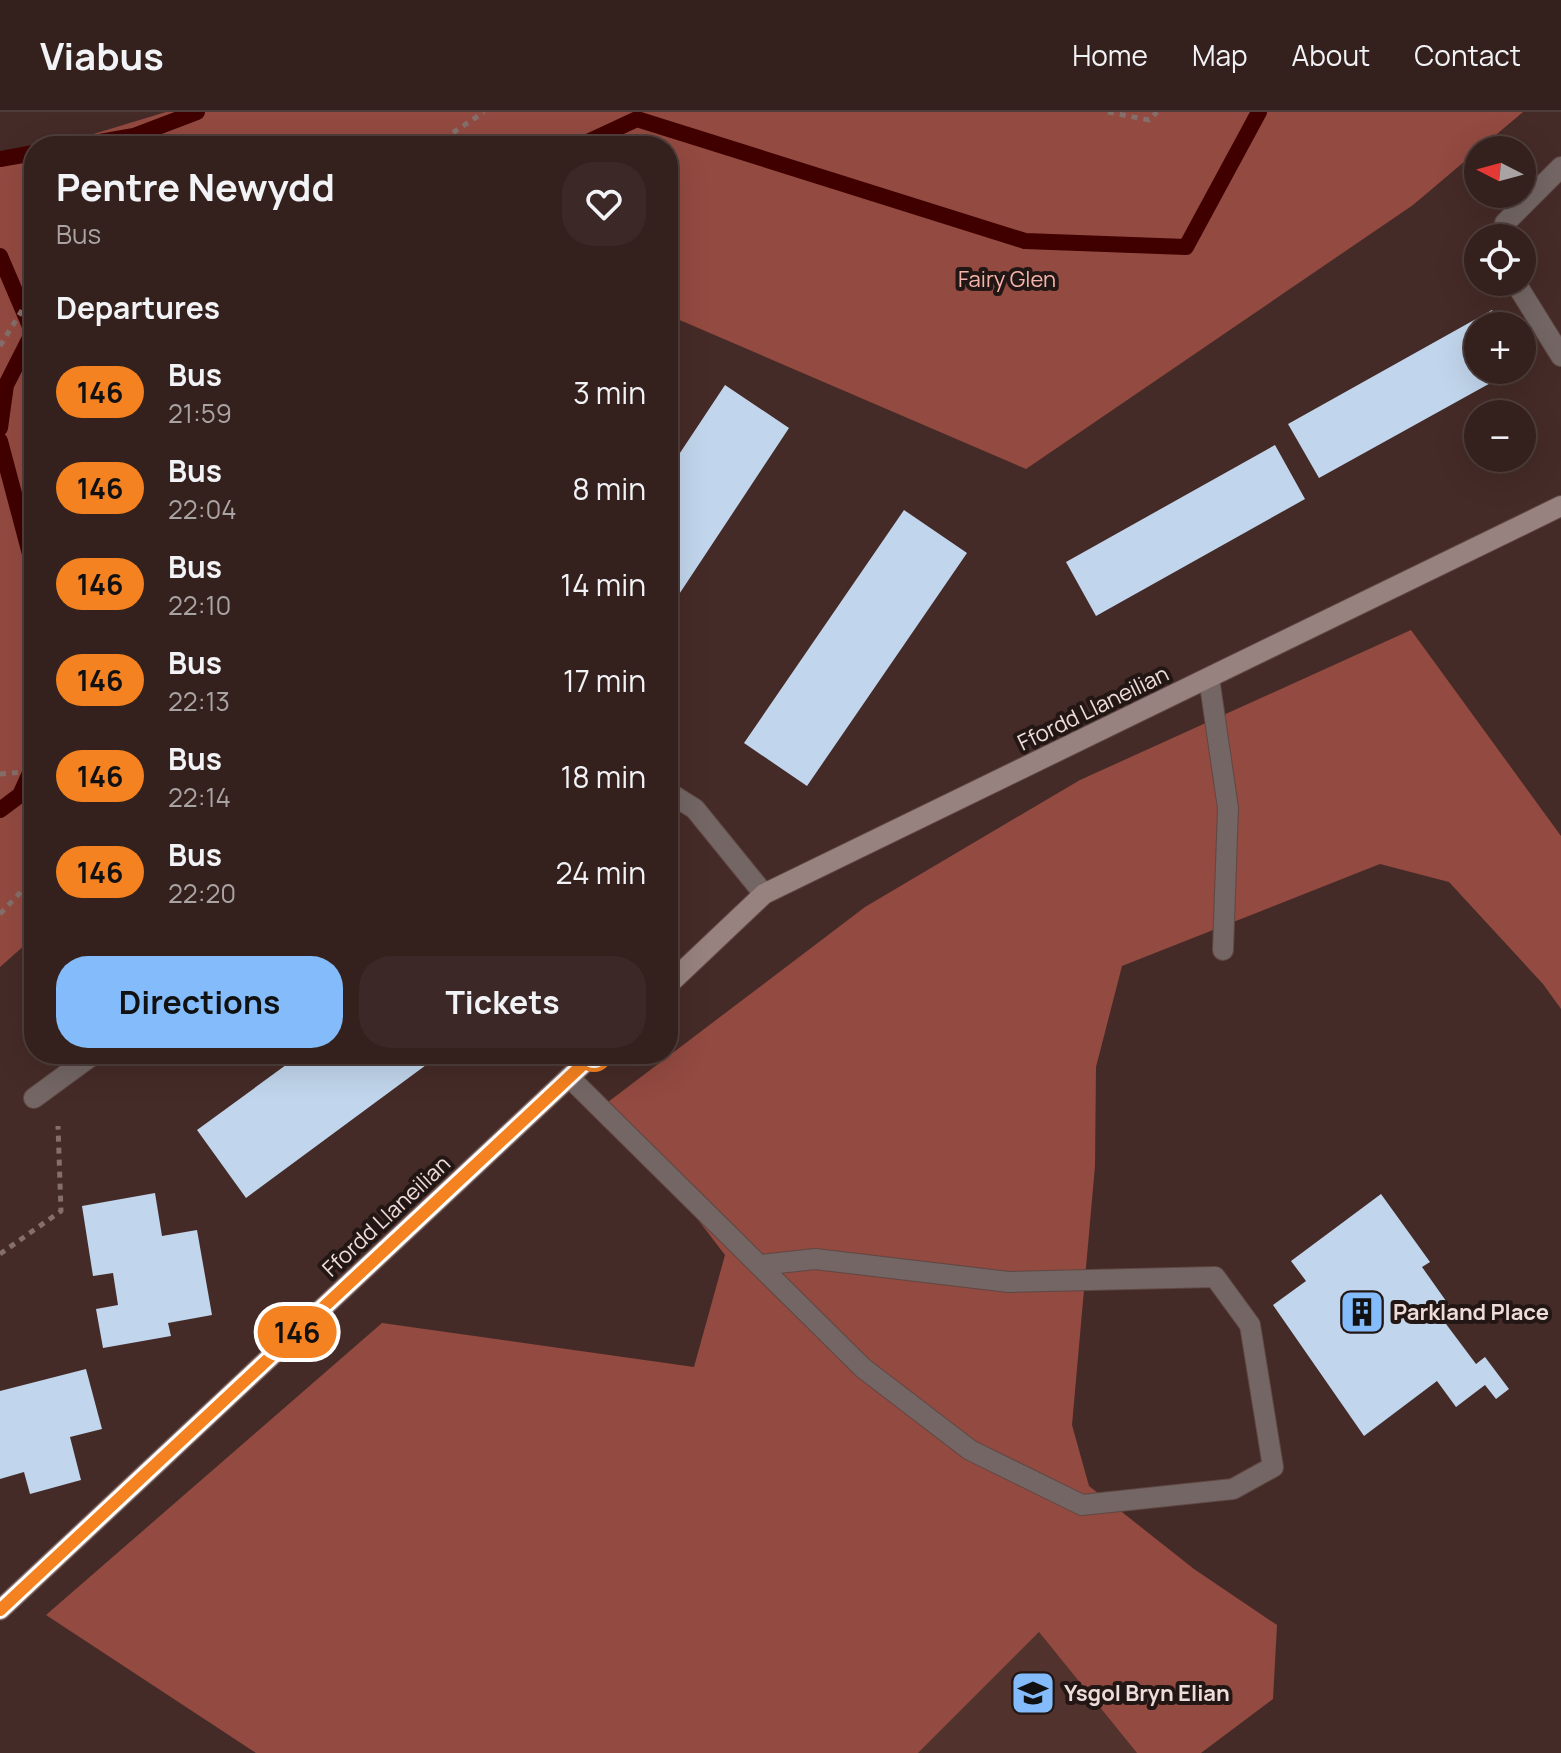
<!DOCTYPE html>
<html lang="en">
<head>
<meta charset="utf-8">
<style>
  body { margin:0; font-family:Manrope,sans-serif; background:#3c2826; color:#f1f3f6; height:100vh; display:flex; flex-direction:column; font-size:30px; white-space:nowrap }
  * { box-sizing:border-box; margin:0 }
  p { font-size:26px; color:#a9a3a4 }
  .icon { flex:none; width:44px; height:44px; fill:none; stroke:currentColor; stroke-width:2; stroke-linecap:round; stroke-linejoin:round }
  .map { position:relative; flex:1; overflow:hidden }
  .details { position:absolute; left:24px; top:24px; width:654px; height:928px; display:flex; flex-direction:column; background:#34201d; border-radius:32px; box-shadow:0 8px 32px #0002,0 0 0 2px #4e3e3b }
  .details>* { flex:none }
  .badge { padding:0 16px; border-radius:26px; font-size:28px; line-height:52px }
  .needle { width:52px; rotate:276deg }
  .fabs { position:absolute; left:1464px; top:24px; display:grid; gap:16px }
  .fabs a { display:grid; place-items:center; width:72px; height:72px; border-radius:50%; background:#34201d; box-shadow:0 8px 32px #0002,0 0 0 2px #4e3e3b; font-size:40px }
  .map>.badge { position:absolute; translate:-50% -50%; box-shadow:0 0 0 4px #fff }
  h2 { padding:0 32px; font-size:30px; line-height:72px }
  .round { display:grid; place-items:center; flex:none; width:84px; height:84px; border-radius:32px; background:#3c2826 }
  .headline { display:flex; align-items:center; justify-content:space-between; height:136px; padding:0 32px }
  h1 { font-size:38px; font-weight:700; line-height:60px }
  .primary-button { display:flex; gap:16px; margin-top:auto; padding:16px 32px }
  .primary-button a { flex:1; height:92px; border-radius:32px; background:#84bcfb; color:#111; font-size:32px; font-weight:700; line-height:92px; text-align:center }
  .primary-button a+a { background:#3c2826; color:#f1f3f6 }
  ul { padding:0; list-style:none }
  li { display:flex; align-items:center; gap:24px; height:96px; padding:0 32px }
  li div { flex:1 }
  li b { display:block; font-size:30px }
  li em { font-style:normal }
  li .badge { min-width:88px; font-weight:700; text-align:center }
  header { display:flex; align-items:center; gap:48px; box-sizing:border-box; height:112px; padding:0 40px; background:#34201d; border-bottom:2px solid #4e3e3b }
  header strong { font-size:38px }
  nav { display:flex; gap:44px; margin-inline-start:auto; font-size:28px }
  .map>svg:first-child { display:block }
</style>
</head>
<body>
<header>
<strong>Viabus</strong>
<nav><a>Home</a><a>Map</a><a>About</a><a>Contact</a></nav>
</header>
<div class="map">
<svg width="1561" height="1641" viewBox="0 0 1561 1641">
  <rect width="100%" height="100%" fill="#452b27"/>
  <path fill="#52322c" d="M1039 1520 1137 1641H918Z"/>
  <path fill="#934a40" d="M166 0H1523L1413 93 1026 357 668 203V34H54Z
    M34 40V825L0 855V51Z
    M1411 518 1561 724V897L1543 872 1449 770 1380 752 1122 854 1096 955 1095 1054 1072 1313 1089 1374 1194 1457 1277 1513 1273 1587 1201 1641H1137L1039 1520 918 1641H256L46 1503 382 1211 694 1255 725 1143 608 990 865 795 1080 668Z"/>
  <g fill="none" stroke-linecap="round" stroke-linejoin="round">
    <path stroke="#410000" stroke-width="16" d="M77 34 134 24 197 0
      M579 34 637 7 1025 129 1186 135 1259 0
      M0 47 34 41
      M0 144 32 219
      M0 316 6 273 34 218
      M0 329 34 457
      M0 698 20 683 34 652"/>
  </g>
  <path fill="#c1d5ec" d="M1492 198 1501 214H1478V258H1514L1319 366 1288 312Z
    M725 273 789 316 668 499V359Z
    M1275 333 1305 387 1096 504 1066 450Z
    M904 398 967 441 807 674 744 631Z
    M301 942H441L246 1086 197 1018Z
    M155 1081 162 1124 197 1118 212 1203 168 1211 171 1224 103 1236 96 1197 118 1193 113 1161 93 1164 82 1094Z
    M1381 1082 1430 1150 1422 1155 1451 1196 1440 1204 1476 1252 1485 1245 1509 1277 1496 1287 1485 1273 1456 1295 1437 1269 1364 1324 1273 1193 1306 1169 1291 1149Z
    M86 1257 102 1317 70 1325 81 1368 30 1382 24 1360 0 1367V1279Z"/>
  <g fill="none" stroke-linecap="round" stroke-linejoin="round">
    <g stroke="#604743" stroke-width="22">
      <path id="lane" d="M1505 126V111L1561 55
        M1515 170 1561 244
        M1209 566 1228 696 1223 838
        M668 680 695 697 764 782
        M569 965 863 1256 970 1338 1082 1393 1233 1377 1273 1355 1250 1213 1215 1165 1009 1170 815 1147 761 1153
        M34 986 94 942"/>
    </g>
    <g stroke="#604743" stroke-width="22">
      <path id="secondary" d="M668 873 764 782 1561 394
        M0 1498 594 942"/>
    </g>
    <path stroke="#856f6b" stroke-width="5" stroke-dasharray="6 6" stroke-linecap="butt" d="M1108 0 1149 8 1157 0
      M433 34 484 0
      M0 234 34 179
      M0 662 34 659
      M0 802 34 766
      M0 1142 61 1099 58 1014"/>
    <use href="#lane" stroke="#736664" stroke-width="20"/>
    <use href="#secondary" stroke="#97827f" stroke-width="20"/>
  </g>
  <g fill="none" stroke-linecap="round" stroke-linejoin="round">
    <g stroke="#fff" stroke-width="18">
      <path id="line" d="M0 1498 594 942"/>
    </g>
    <use href="#line" stroke="#f58220" stroke-width="12"/>
  </g>
  <defs>
    <g id="building-square" transform="scale(2.3)"><rect x="-9" y="-9" width="18" height="18" rx="4" fill="#84bcfb" stroke="#231715"/><path d="M-4-6H4V6H1V3H-1V6H-4ZM-2.5-4.3h1.7v1.8h-1.7ZM.8-4.3h1.7v1.8H.8ZM-2.5-1h1.7V.8h-1.7ZM.8-1h1.7V.8H.8Z" fill="#111"/></g>
    <g id="school-square" transform="scale(2.3)"><rect x="-9" y="-9" width="18" height="18" rx="4" fill="#84bcfb" stroke="#231715"/><path d="M0-5L7-2L0 1L-7-2ZM-4 1L0 2.5L4 1V4Q0 6-4 4Z" fill="#111"/></g>
  </defs>
  <g fill-rule="evenodd">
    <use href="#building-square" x="1362" y="1200"/>
    <use href="#school-square" x="1033" y="1581"/>
  </g>
  <circle fill="#fff" stroke="#f58220" stroke-width="4" cx="594" cy="942" r="16"/>
  <g text-anchor="middle" dominant-baseline="central" stroke-width="8" stroke-linejoin="round" paint-order="stroke">
    <g font-size="22" fill="#f6b5aa" stroke="#231715">
      <text x="1007" y="167">Fairy Glen</text>
    </g>
    <g font-size="22" fill="#eddcd9" stroke="#231715">
      <text transform="translate(1093 596) rotate(-26)">Ffordd Llaneilian</text>
      <text transform="translate(386 1104) rotate(-43)">Ffordd Llaneilian</text>
    </g>
    <g font-size="22" font-weight="bold" fill="#eddcd9" stroke="#231715" text-anchor="start">
      <text x="1393" y="1200">Parkland Place</text>
      <text x="1064" y="1581">Ysgol Bryn Elian</text>
    </g>
  </g>
</svg>
<div class="fabs">
<a><svg class="needle" viewBox="-14 -14 28 28"><path d="M0-13l5 13h-10z" fill="#e53935"/><path d="M0 13l5-13h-10z" fill="#a9a3a4"/></svg></a>
<a><svg class="icon" aria-label="locate" viewBox="0 0 24 24"><circle cx="12" cy="12" r="6"/><path d="M12 2v4M12 18v4M2 12h4M18 12h4"/></svg></a>
<a>+</a>
<a>−</a>
</div>
<b class="badge" style="left:297px;top:1220px;background:#f58220;color:#111">146</b>
<section class="details">
<div class="headline"><div><h1>Pentre Newydd</h1><p>Bus</p></div><a class="round"><svg class="icon" aria-label="heart" viewBox="0 0 24 24"><path d="M12 20l-8-8c-3-5 5-10 8-4 3-6 11-1 8 4z"/></svg></a></div>
<h2>Departures</h2>
<ul>
<li><span class="badge" style="background:#f58220;color:#111">146</span><div><b>Bus</b><p>21:59</p></div><em>3 min</em></li>
<li><span class="badge" style="background:#f58220;color:#111">146</span><div><b>Bus</b><p>22:04</p></div><em>8 min</em></li>
<li><span class="badge" style="background:#f58220;color:#111">146</span><div><b>Bus</b><p>22:10</p></div><em>14 min</em></li>
<li><span class="badge" style="background:#f58220;color:#111">146</span><div><b>Bus</b><p>22:13</p></div><em>17 min</em></li>
<li><span class="badge" style="background:#f58220;color:#111">146</span><div><b>Bus</b><p>22:14</p></div><em>18 min</em></li>
<li><span class="badge" style="background:#f58220;color:#111">146</span><div><b>Bus</b><p>22:20</p></div><em>24 min</em></li>
</ul>
<div class="primary-button"><a>Directions</a><a>Tickets</a></div>
</section>
</div>
</body>
</html>
